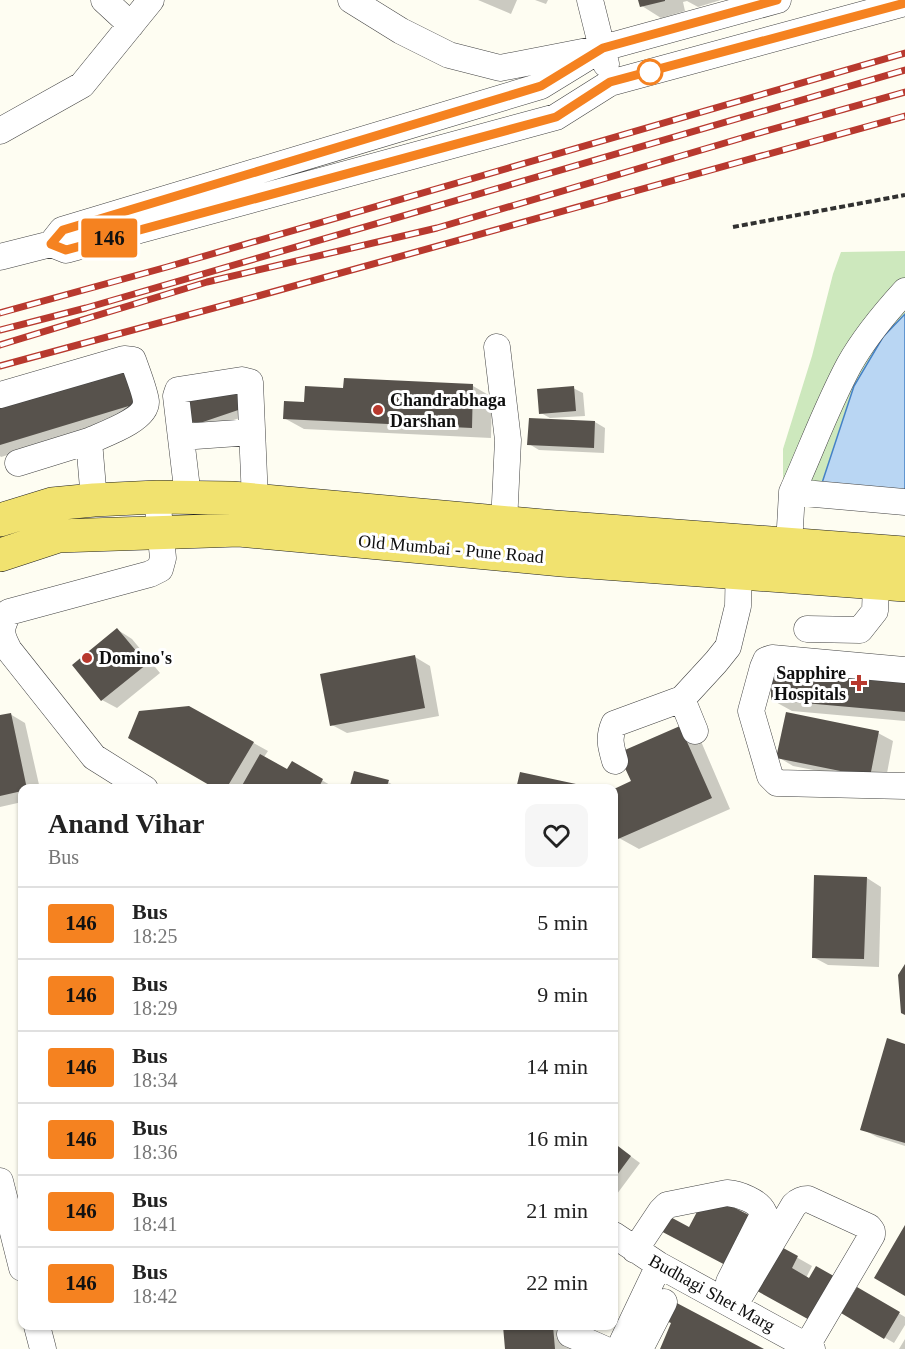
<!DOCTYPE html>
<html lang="en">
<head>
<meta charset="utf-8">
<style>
  body { margin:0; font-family:Georgia,serif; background:#f6f6f6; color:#222; height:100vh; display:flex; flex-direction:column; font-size:22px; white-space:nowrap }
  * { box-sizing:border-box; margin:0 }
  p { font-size:20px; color:#767676 }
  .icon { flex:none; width:33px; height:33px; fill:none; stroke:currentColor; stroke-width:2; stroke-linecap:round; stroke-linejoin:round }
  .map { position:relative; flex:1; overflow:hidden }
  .panel { position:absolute; left:18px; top:784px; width:600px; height:546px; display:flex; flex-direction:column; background:#fff; border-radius:12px; box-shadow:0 2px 4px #0004 }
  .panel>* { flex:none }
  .badge { padding:0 12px; border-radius:4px; font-size:21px; line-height:39px }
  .map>.badge { position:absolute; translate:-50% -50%; box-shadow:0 0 0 3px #fff }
  .round { display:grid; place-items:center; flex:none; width:63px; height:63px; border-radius:12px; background:#f6f6f6 }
  .overview { display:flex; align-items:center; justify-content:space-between; height:102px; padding:0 30px }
  h1 { font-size:28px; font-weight:700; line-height:45px }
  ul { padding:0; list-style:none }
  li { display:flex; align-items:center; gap:18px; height:72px; padding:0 30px; border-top:2px solid #e0e0e0 }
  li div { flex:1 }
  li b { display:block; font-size:22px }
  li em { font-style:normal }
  li .badge { min-width:66px; font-weight:700; text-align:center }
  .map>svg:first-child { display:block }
</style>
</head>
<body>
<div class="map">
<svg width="905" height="1349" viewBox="0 0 905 1349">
  <rect width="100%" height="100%" fill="#fefdf2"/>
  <path fill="#cde8bd" d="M905 251V511L783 501V449L812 356 833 274 841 252Z"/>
  <path fill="#b9d6f3" stroke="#4481c6" stroke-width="1.5" d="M905 314V491L820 489 854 386 883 337Z"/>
  <path fill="#0003" d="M478 0H517L511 14Z
    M535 0H548L546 4Z
    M640 0H721L698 7 687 1 683 2 685 11 661 18 642 6Z
    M144 374 156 410 1 457 0 456V405Z
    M473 386 492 397 491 438 304 429 284 418 306 403 345 389Z
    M573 388 583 393 585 416 550 418 541 413Z
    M181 398 259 412 211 427 195 426 185 420Z
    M595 422 605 428 604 453 539 450 529 444Z
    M118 630 132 639 160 673 117 708 102 700Z
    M415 657 430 666 439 716 347 733 332 725Z
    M905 678V721L792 711 772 700Z
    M189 707 268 751 264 757 288 771 292 763 337 789H219Z
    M10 714 25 723 40 789H22V802L0 807V716Z
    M680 728 700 739 730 809 639 849 619 838 614 826V791L633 782Z
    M878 733 893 741 885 784 793 766 778 757Z
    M388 782 400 789H351Z
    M867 878 881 887 879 967 828 965 813 957Z
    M905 1045V1146L877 1137 862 1129Z
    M614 1144 640 1163 614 1198Z
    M775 1245 812 1266 806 1278 830 1330Z
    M858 1289 905 1317V1325L894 1343 843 1313Z
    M505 1326H571L573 1349H507Z
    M905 1339V1349H899Z"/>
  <path fill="#57524c" d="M638 0H665V1L640 7Z
    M130 364 142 402 0 445V403Z
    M344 378 473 384 472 428 283 419 284 401 304 402 305 386 343 388Z
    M245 386 250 406 200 423 184 421 179 396Z
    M574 386 576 411 539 414 537 389Z
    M529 418 595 421 594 448 527 445Z
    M117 628 147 664 101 701 72 665Z
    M415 655 425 708 330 726 320 674Z
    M771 667 905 677V712L771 700Z
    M189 706 254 742 226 789H216L128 738 139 711Z
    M786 712 879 731 870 777 776 758Z
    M11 713 27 789H22V791L0 796V715Z
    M680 726 712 798 618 839 614 829V789L631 781 618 753Z
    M260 754 287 769 292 761 323 779 318 789H240Z
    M354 771 389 780 386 789H349Z
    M520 772 576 784 575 789H516Z
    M814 875 867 877 864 959 812 958Z
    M905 964V1015L901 1013 898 975Z
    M887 1038 905 1044V1143L860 1130Z
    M614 1143 631 1156 614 1179Z
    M727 1204 757 1219 731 1268 655 1228 663 1213 689 1227 699 1208Z
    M905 1225V1296L874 1278Z
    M774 1243 798 1256 792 1268 809 1278 816 1266 839 1279 815 1323 750 1287Z
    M857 1287 900 1312 884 1339 841 1313Z
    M673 1301 764 1349H660L671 1323 664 1320Z
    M503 1326H553L555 1349H505Z"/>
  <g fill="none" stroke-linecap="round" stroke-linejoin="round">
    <g stroke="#424242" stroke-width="27">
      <path id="minor" d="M104 0 131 25
        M351 0 401 31 449 55 500 68 603 48 778 0
        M590 0 606 64
        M603 48 541 86 62 230 51 244 66 250 556 117 610 83 905 3
        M0 131 82 85 151 0
        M0 257 51 244
        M905 291C884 314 864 338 849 365 827 406 811 450 792 492L905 502
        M497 347 508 440 504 523
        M0 395 124 359 133 360C136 369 146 394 146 402 146 420 104 434 89 441L94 500
        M181 437 252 432
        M18 463 89 441
        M188 497 176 396 178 390 242 380 250 382 255 500
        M789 545 792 492
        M807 629 860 630 875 611 876 583
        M905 670 772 658 766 660 763 667 751 711 770 776 777 783 905 786
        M682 699 695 731
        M615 761C611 747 608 738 614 724L682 699 716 662 728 647 738 606 739 556
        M145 789 94 757 9 650C0 633 0 629 9 612L150 574 160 569 163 558 157 497
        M0 1181 22 1268
        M614 1235 659 1265 812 1349
        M635 1250 661 1211 667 1205 727 1193C739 1194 759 1201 764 1213L729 1282
        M734 1306 794 1205C798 1201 802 1199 808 1199L869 1227 872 1231V1235L805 1349
        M37 1326 43 1349
        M570 1334 604 1349
        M619 1349 659 1265
        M640 1349 664 1302"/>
    </g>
    <g stroke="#202020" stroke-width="34">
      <path id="major" d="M0 520 52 504 94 500 157 497 232 498 555 527 905 553
        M0 555 58 536 239 530 562 560 905 585"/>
    </g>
    <path stroke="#313131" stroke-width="4" stroke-dasharray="6 3" stroke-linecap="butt" d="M733 227 905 195"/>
    <use href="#minor" stroke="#fff" stroke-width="26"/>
    <use href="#major" stroke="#f1e26f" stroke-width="33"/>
    <g stroke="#b8392e" stroke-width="7">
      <path id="rail" d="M0 313 167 267 905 53
        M0 330 86 308 905 70
        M0 345 207 282 437 228 752 135 905 92
        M0 366 258 296 905 116"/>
    </g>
    <use href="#rail" stroke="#fff" stroke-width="4.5" stroke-dasharray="14" stroke-linecap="butt"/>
  </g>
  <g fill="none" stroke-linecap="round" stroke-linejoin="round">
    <g stroke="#fff" stroke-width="14">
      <path id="line" d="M777 0 603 48 541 86 63 230 51 244 66 250 556 117 610 82 905 3"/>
    </g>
    <use href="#line" stroke="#f58220" stroke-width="9"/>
  </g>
  <circle fill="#fff" stroke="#f58220" stroke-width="3" cx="650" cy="72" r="12"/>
  <g fill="#b8392e" stroke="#fff" stroke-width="2">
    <circle cx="378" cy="410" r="6"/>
    <circle cx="87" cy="658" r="6"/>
    <path d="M856 674h6v6h6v6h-6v6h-6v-6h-6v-6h6z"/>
  </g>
  <g text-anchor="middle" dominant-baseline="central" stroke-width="6" stroke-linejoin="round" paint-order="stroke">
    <g font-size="18" font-weight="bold" fill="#0f0f0f" stroke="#fff" text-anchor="start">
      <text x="390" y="400">Chandrabhaga<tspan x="390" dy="21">Darshan</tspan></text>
      <text x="99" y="658">Domino's</text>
      <text x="846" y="673" text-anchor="end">Sapphire<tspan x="846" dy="21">Hospitals</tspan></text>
    </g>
    <g font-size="18" fill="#0f0f0f" stroke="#fff">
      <text transform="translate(451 549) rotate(5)">Old Mumbai - Pune Road</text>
      <text transform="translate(712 1293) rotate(29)">Budhagi Shet Marg</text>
    </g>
  </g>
</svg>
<b class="badge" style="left:109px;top:238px;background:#f58220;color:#111">146</b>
<section class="panel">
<div class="overview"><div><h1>Anand Vihar</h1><p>Bus</p></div><a class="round"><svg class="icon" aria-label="heart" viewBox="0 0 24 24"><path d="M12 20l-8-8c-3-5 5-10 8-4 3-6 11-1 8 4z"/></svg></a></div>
<ul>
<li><span class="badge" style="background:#f58220;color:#111">146</span><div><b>Bus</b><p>18:25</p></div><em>5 min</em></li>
<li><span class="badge" style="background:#f58220;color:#111">146</span><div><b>Bus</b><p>18:29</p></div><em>9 min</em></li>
<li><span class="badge" style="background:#f58220;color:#111">146</span><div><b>Bus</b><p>18:34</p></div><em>14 min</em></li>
<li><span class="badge" style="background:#f58220;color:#111">146</span><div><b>Bus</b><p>18:36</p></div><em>16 min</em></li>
<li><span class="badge" style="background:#f58220;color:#111">146</span><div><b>Bus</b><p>18:41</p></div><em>21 min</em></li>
<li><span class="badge" style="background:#f58220;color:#111">146</span><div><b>Bus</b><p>18:42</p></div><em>22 min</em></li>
</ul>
</section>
</div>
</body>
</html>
